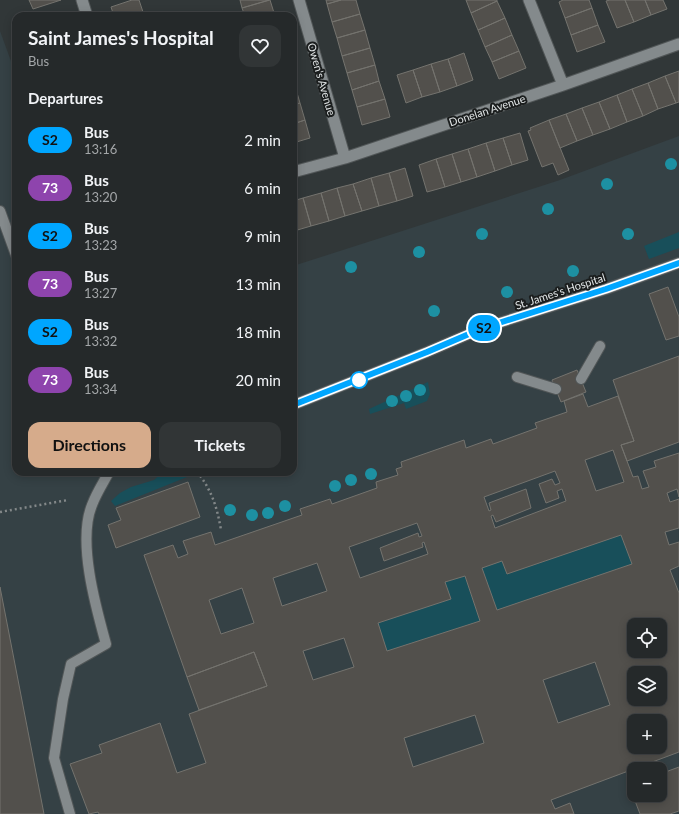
<!DOCTYPE html>
<html lang="en">
<head>
<meta charset="utf-8">
<style>
  body { margin:0; font-family:Lato,sans-serif; background:#313536; color:#f1f3f6; height:100vh; display:flex; flex-direction:column; font-size:15px; white-space:nowrap }
  * { box-sizing:border-box; margin:0 }
  p { font-size:13px; color:#a3a6a8 }
  .icon { flex:none; width:22px; height:22px; fill:none; stroke:currentColor; stroke-width:2; stroke-linecap:round; stroke-linejoin:round }
  .map { position:relative; flex:1; overflow:hidden }
  .sheet { position:absolute; left:12px; top:12px; width:285px; height:464px; display:flex; flex-direction:column; background:#25292a; border-radius:12px; box-shadow:0 2px 10px #0003,0 0 0 1px #424547 }
  .sheet>* { flex:none }
  .badge { padding:0 8px; border-radius:13px; font-size:14px; line-height:26px }
  .controls { position:absolute; left:627px; top:618px; display:grid; gap:8px }
  .controls a { display:grid; place-items:center; width:40px; height:40px; border-radius:8px; background:#25292a; box-shadow:0 2px 10px #0003,0 0 0 1px #424547; font-size:20px }
  .map>.badge { position:absolute; translate:-50% -50%; box-shadow:0 0 0 2px #fff }
  h2 { padding:0 16px; font-size:15px; line-height:36px }
  .round { display:grid; place-items:center; flex:none; width:42px; height:42px; border-radius:12px; background:#313536 }
  .summary { display:flex; align-items:center; justify-content:space-between; height:68px; padding:0 16px }
  h1 { font-size:19px; font-weight:700; line-height:30px }
  .action { display:flex; gap:8px; margin-top:auto; padding:8px 16px }
  .action a { flex:1; height:46px; border-radius:12px; background:#d6ab8b; color:#111; font-size:16px; font-weight:700; line-height:46px; text-align:center }
  .action a+a { background:#313536; color:#f1f3f6 }
  ul { padding:0; list-style:none }
  li { display:flex; align-items:center; gap:12px; height:48px; padding:0 16px }
  li div { flex:1 }
  li b { display:block; font-size:15px }
  li em { font-style:normal }
  li .badge { min-width:44px; font-weight:700; text-align:center }
  .map>svg:first-child { display:block }
</style>
</head>
<body>
<div class="map">
<svg width="679" height="814" viewBox="0 0 679 814">
  <rect width="100%" height="100%" fill="#313738"/>
  <path fill="#354145" fill-rule="evenodd" d="M0 31 16 75V472H293V266L396 233 560 180 679 136V814H0ZM634 625H660V651H634ZM634 673H660V699H634ZM634 721H660V747H634ZM634 769H660V795H634Z"/>
  <path fill="#184f5a" d="M679 232V248L649 259 644 246Z
    M428 382 430 394 427 401 406 409 404 403 370 414 369 409Z
    M163 472H192L187 477 115 506 111 501 120 493 131 487 154 480Z
    M621 535 632 564 497 610 482 568 502 561 507 574Z
    M465 576 480 621 387 651 378 623 451 598 445 582Z"/>
  <path fill="#52504c" stroke="#74736e" fill-rule="evenodd" d="M29 0H61L33 9Z
    M132 0H139L144 15 114 16 111 7Z
    M240 0H269L242 8Z
    M270 0 275 16H245L242 8Z
    M326 0H341L327 4Z
    M341 0H356L360 14 332 22 327 4Z
    M466 0H497V1L471 13Z
    M563 0H589L592 8 565 18 559 2Z
    M610 0H625L634 22 617 28 606 1Z
    M625 0H645L651 15 634 22Z
    M645 0H663L667 9 651 15Z
    M497 1 505 18 478 30 471 13Z
    M592 8 598 25 571 35 565 18Z
    M360 14 365 30 337 38 332 22Z
    M505 18 512 35 485 47 478 30Z
    M598 25 605 42 577 52 571 35Z
    M365 30 370 48 342 56 337 38Z
    M512 35 519 51 492 62 485 47Z
    M370 48 375 65 347 73 342 56Z
    M519 51 526 68 499 79 492 62Z
    M464 53 473 80 457 86 448 59Z
    M448 59 457 86 440 92 431 64Z
    M431 64 440 92 422 97 413 70Z
    M375 65 379 81 352 90 347 73Z
    M413 70 422 97 406 103 397 75Z
    M679 71V102L676 103 665 76Z
    M665 76 676 103 658 109 648 83Z
    M379 81 385 99 357 107 352 90Z
    M648 83 658 109 643 116 632 89Z
    M295 86 300 103 293 105V87Z
    M632 89 643 116 627 122 617 95Z
    M617 95 627 122 610 129 599 102Z
    M385 99 390 117 362 125 357 107Z
    M599 102 610 129 593 135 582 108Z
    M300 103 305 120 293 124V105Z
    M582 108 593 135 577 141 566 114Z
    M566 114 577 141 560 148 549 120Z
    M305 120 310 138 293 143V124Z
    M549 120 569 170 558 175 553 163 542 167 528 131 531 130 530 128Z
    M520 133 528 160 512 165 503 138Z
    M503 138 512 165 495 171 486 143Z
    M486 143 495 171 477 177 468 149Z
    M468 149 477 177 461 182 452 154Z
    M452 154 461 182 445 187 436 159Z
    M436 159 445 187 427 192 419 165Z
    M405 168 413 196 397 201 389 173Z
    M389 173 397 201 379 206 371 178Z
    M371 178 379 206 362 211 353 184Z
    M353 184 362 211 345 216 337 188Z
    M337 188 345 216 329 221 321 193Z
    M321 193 329 221 311 226 303 198Z
    M303 198 311 226 294 231 293 227V201Z
    M668 287 679 317V336L666 340 649 294Z
    M679 356V442L627 461 621 445 634 441 613 380Z
    M577 370 586 392 561 402 552 380Z
    M583 394 588 407 618 396 634 441 621 445 633 477 638 476 642 489 649 487 643 471 656 467 654 461 679 453V497L677 489 667 493 670 502 679 499V528L665 532 669 545 679 542V566L670 570 679 593V752L551 800 555 809 570 803 574 814H99L98 812 89 814 70 764 102 753 99 745 160 723 177 773 206 763 189 714 267 686 254 652 187 677 144 555 173 545 178 558 188 554 183 541 211 532 215 545 302 515 300 509 330 499 332 504 377 488 376 482 398 475 396 469 402 467 401 462 464 440 466 448 491 439 493 444 537 428 535 423 567 412 564 401ZM613 450 624 482 596 491 585 460ZM555 471 560 483 555 485 552 479 539 484 546 503 559 498 557 491 562 489 566 501 495 528 491 516 493 515 496 522 531 508 526 489 489 503 491 510 489 511 484 497ZM417 523 422 536 419 537 418 533 380 548 384 561 423 547 422 543 424 542 428 554 360 578 349 547ZM621 535 632 564 497 610 482 568 502 561 507 574ZM317 563 327 591 282 606 273 578ZM465 576 480 621 387 651 378 623 451 599 445 582ZM242 588 254 623 221 634 209 600ZM634 625H660V651H634ZM344 638 354 667 313 680 303 651ZM595 662 610 705 558 723 543 680ZM634 673H660V699H634ZM475 715 484 743 413 767 404 738ZM634 721H660V747H634Z
    M188 482 200 517 116 548 108 525 121 520 116 508Z
    M0 587 44 814H0Z
    M254 652 267 686 199 710 187 677Z
    M679 767V811L670 814H640L629 785 634 783V795H660V774Z"/>
  <g fill="none" stroke-linecap="round" stroke-linejoin="round">
    <g stroke="#515657" stroke-width="12">
      <path id="service" d="M0 211 16 255
        M517 377 556 389
        M581 379 600 346
        M293 405 427 352 483 328 606 289 679 263
        M70 814 54 758 63 699 71 664 106 644C96 608 77 541 92 505 96 494 103 483 109 472"/>
    </g>
    <g stroke="#515657" stroke-width="13">
      <path id="minor" d="M82 0 87 16
        M299 0 345 158
        M529 0 563 85
        M293 172 345 158 563 85 679 44"/>
    </g>
    <path stroke="#838889" stroke-width="2.5" stroke-dasharray="2 3" stroke-linecap="butt" d="M199 472 198 473C212 491 217 507 221 530
      M0 512 68 500"/>
    <use href="#service" stroke="#848a8c" stroke-width="10"/>
    <use href="#minor" stroke="#848a8c" stroke-width="11"/>
  </g>
  <g fill="#1d90a2">
    <circle cx="671" cy="164" r="6"/>
    <circle cx="607" cy="184" r="6"/>
    <circle cx="548" cy="209" r="6"/>
    <circle cx="482" cy="234" r="6"/>
    <circle cx="628" cy="234" r="6"/>
    <circle cx="419" cy="252" r="6"/>
    <circle cx="351" cy="267" r="6"/>
    <circle cx="573" cy="271" r="6"/>
    <circle cx="507" cy="292" r="6"/>
    <circle cx="434" cy="311" r="6"/>
    <circle cx="420" cy="390" r="6"/>
    <circle cx="406" cy="396" r="6"/>
    <circle cx="392" cy="401" r="6"/>
    <circle cx="371" cy="474" r="6"/>
    <circle cx="351" cy="480" r="6"/>
    <circle cx="335" cy="486" r="6"/>
    <circle cx="285" cy="506" r="6"/>
    <circle cx="230" cy="510" r="6"/>
    <circle cx="268" cy="513" r="6"/>
    <circle cx="252" cy="515" r="6"/>
  </g>
  <g fill="none" stroke-linecap="round" stroke-linejoin="round">
    <g stroke="#fff" stroke-width="9">
      <path id="line" d="M293 405 427 352 483 328 606 289 679 263"/>
    </g>
    <use href="#line" stroke="#00a6ff" stroke-width="6"/>
  </g>
  <circle fill="#fff" stroke="#00a6ff" stroke-width="2" cx="359" cy="380" r="8"/>
  <g text-anchor="middle" dominant-baseline="central" stroke-width="4" stroke-linejoin="round" paint-order="stroke">
    <g font-size="11" fill="#e2e6e7" stroke="#1b1e1e">
      <text transform="translate(322 79) rotate(74)">Owen's Avenue</text>
      <text transform="translate(487 110) rotate(-18)">Donelan Avenue</text>
      <text transform="translate(560 291) rotate(-18)">St. James's Hospital</text>
    </g>
  </g>
</svg>
<div class="controls">
<a><svg class="icon" aria-label="locate" viewBox="0 0 24 24"><circle cx="12" cy="12" r="6"/><path d="M12 2v4M12 18v4M2 12h4M18 12h4"/></svg></a>
<a><svg class="icon" aria-label="layers" viewBox="0 0 24 24"><path d="M12 4l9 5-9 5-9-5zM3 14l9 5 9-5"/></svg></a>
<a>+</a>
<a>−</a>
</div>
<b class="badge" style="left:484px;top:328px;background:#00a6ff;color:#111">S2</b>
<section class="sheet">
<div class="summary"><div><h1>Saint James's Hospital</h1><p>Bus</p></div><a class="round"><svg class="icon" aria-label="heart" viewBox="0 0 24 24"><path d="M12 20l-8-8c-3-5 5-10 8-4 3-6 11-1 8 4z"/></svg></a></div>
<h2>Departures</h2>
<ul>
<li><span class="badge" style="background:#00a6ff;color:#111">S2</span><div><b>Bus</b><p>13:16</p></div><em>2 min</em></li>
<li><span class="badge" style="background:#8e44ad;color:#fff">73</span><div><b>Bus</b><p>13:20</p></div><em>6 min</em></li>
<li><span class="badge" style="background:#00a6ff;color:#111">S2</span><div><b>Bus</b><p>13:23</p></div><em>9 min</em></li>
<li><span class="badge" style="background:#8e44ad;color:#fff">73</span><div><b>Bus</b><p>13:27</p></div><em>13 min</em></li>
<li><span class="badge" style="background:#00a6ff;color:#111">S2</span><div><b>Bus</b><p>13:32</p></div><em>18 min</em></li>
<li><span class="badge" style="background:#8e44ad;color:#fff">73</span><div><b>Bus</b><p>13:34</p></div><em>20 min</em></li>
</ul>
<div class="action"><a>Directions</a><a>Tickets</a></div>
</section>
</div>
</body>
</html>
